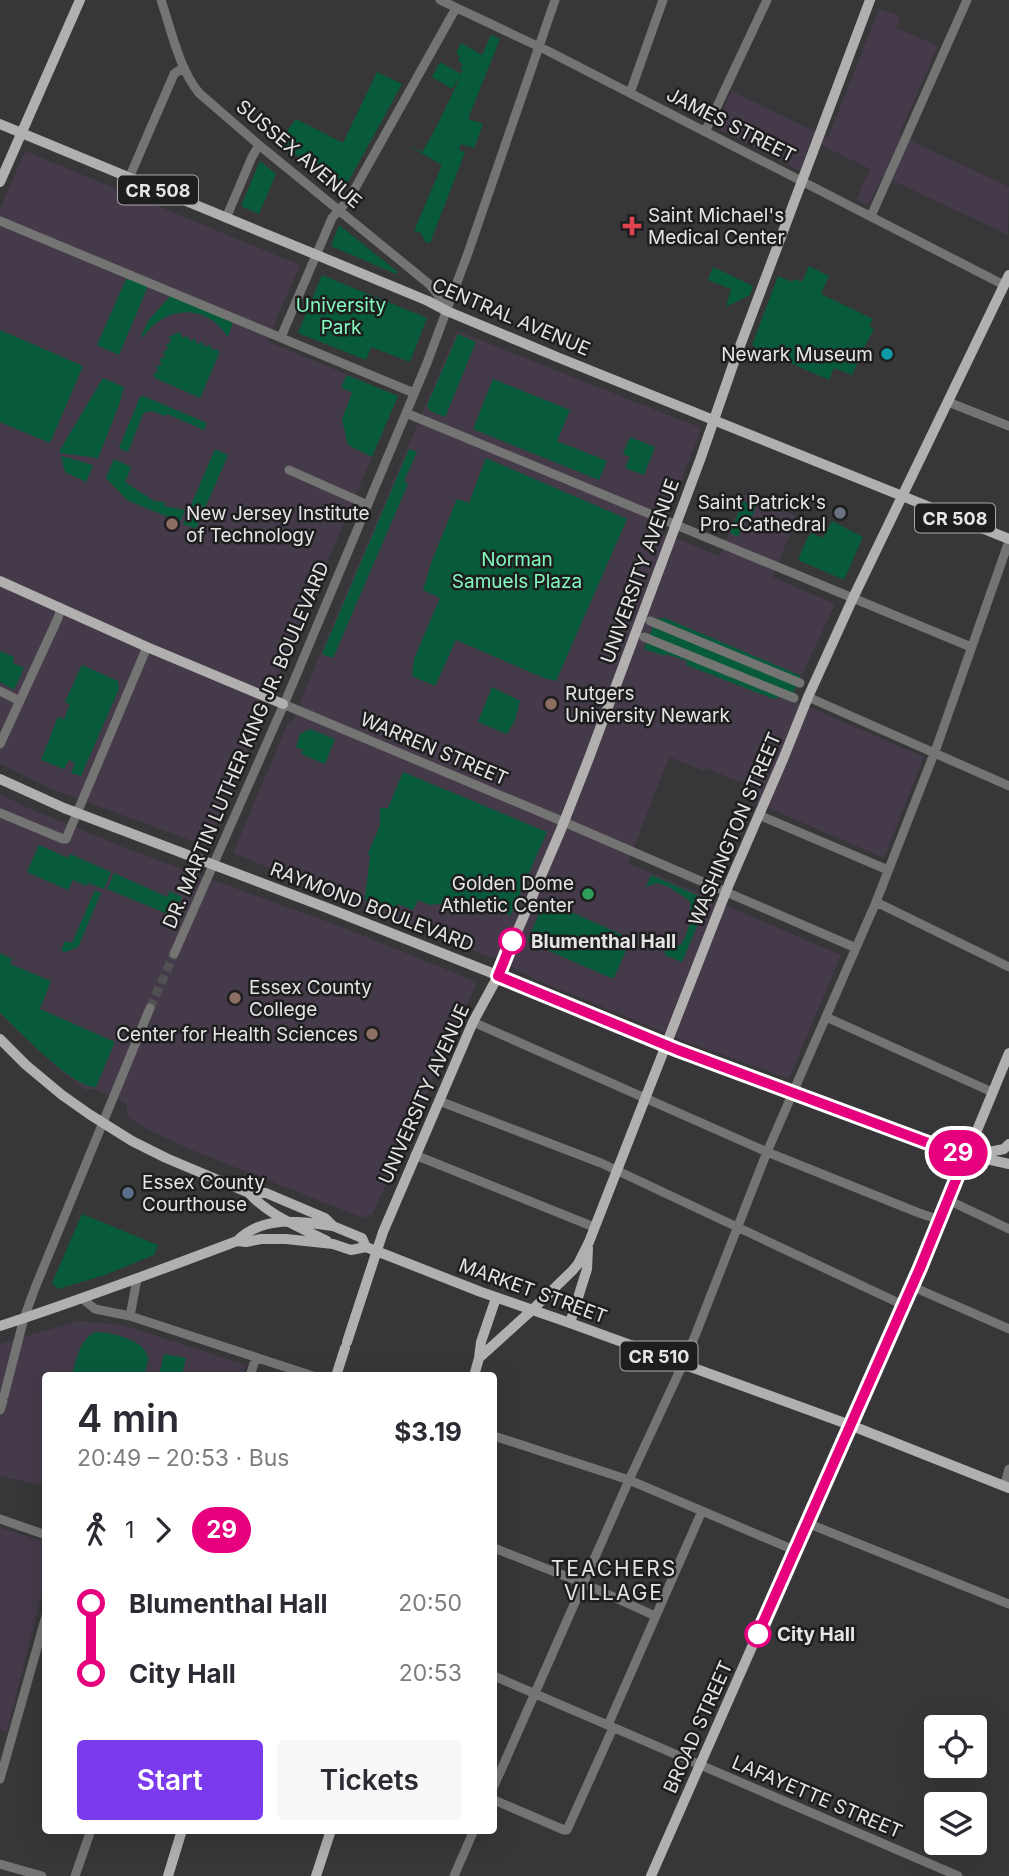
<!DOCTYPE html>
<html lang="en">
<head>
<meta charset="utf-8">
<style>
  body { margin:0; font-family:Inter,sans-serif; background:#f7f7f7; color:#2b2b33; height:100vh; display:flex; flex-direction:column; font-size:26px; white-space:nowrap }
  * { box-sizing:border-box; margin:0 }
  p { font-size:23px; color:#7c7c81 }
  .icon { flex:none; width:38px; height:38px; fill:none; stroke:currentColor; stroke-width:2; stroke-linecap:round; stroke-linejoin:round }
  .map { position:relative; flex:1; overflow:hidden }
  .sheet { position:absolute; left:42px; top:1372px; width:455px; height:462px; display:flex; flex-direction:column; background:#fff; border-radius:7px; box-shadow:0 7px 28px #0002 }
  .sheet>* { flex:none }
  .badge { padding:0 14px; border-radius:23px; font-size:24px; line-height:46px }
  .fabs { position:absolute; left:924px; top:1715px; display:grid; gap:14px }
  .fabs a { display:grid; place-items:center; width:63px; height:63px; border-radius:7px; background:#fff; box-shadow:0 7px 28px #0002; font-size:35px }
  .map>.badge { position:absolute; translate:-50% -50%; box-shadow:0 0 0 4px #fff }
  .legs { display:flex; align-items:center; gap:10px; height:77px; padding:0 35px; font-size:23px }
  .legs p { margin-inline-start:auto }
  .head { display:flex; align-items:center; justify-content:space-between; height:119px; padding:0 35px }
  h1 { font-size:38px; font-weight:600; line-height:52px }
  .button { display:flex; gap:14px; margin-top:auto; padding:14px 35px }
  .button a { flex:1; height:80px; border-radius:7px; background:#7c3aed; color:#fff; font-size:28px; font-weight:600; line-height:80px; text-align:center }
  .button a+a { background:#f7f7f7; color:#2b2b33 }
  ul { padding:0 35px; list-style:none }
  li { display:flex; align-items:center; gap:24px; height:70px; font-size:26px }
  li i { display:grid; place-items:center; width:10px; height:100%; margin:0 9px; background:currentColor }
  li i::after { content:''; width:18px; height:18px; margin:-9px; border:5px solid; border-radius:50%; background:#fff }
  li p { margin-inline-start:auto }
  li:first-child i { background:linear-gradient(#0000 50%,currentColor 0) }
  li:last-child i { background:linear-gradient(currentColor 50%,#0000 0) }
  .map>svg:first-child { display:block }
</style>
</head>
<body>
<div class="map">
<svg width="1009" height="1876" viewBox="0 0 1009 1876">
  <rect width="100%" height="100%" fill="#373638"/>
  <path fill="#443a49" d="M879 9 901 17 896 28 938 46 899 135 1009 187 1008 235 883 176 868 205 856 200 870 169 811 140 800 171 715 127 732 91 828 138Z
    M25 151 300 265 267 341 398 396 206 846 49 788 0 764V209Z
    M457 331 701 428 662 533 720 556 745 494 797 516 773 577 833 603 834 606 791 699 924 757 884 858 750 800 754 788 706 768 704 771 669 757 628 863 841 955 789 1079 685 1041 540 981 515 970 514 968 494 957 492 958 233 853 287 725 292 721Z
    M0 794 24 806 133 851 339 926 477 982 373 1213 363 1218 192 1150 148 1130 131 1119 127 1114V1104L94 1089 86 1090 58 1069 0 1014Z
    M78 1321 121 1325 133 1328 246 1365 242 1375 46 1376 45 1486 0 1476V1344Z
    M0 1528 46 1542 45 1582 7 1732 0 1730Z"/>
  <path fill="#075b3b" d="M491 35 500 39 468 119 483 124 474 148 461 144 459 150 465 152 430 243 425 242 421 233 414 231 442 165 407 145 422 152C437 128 448 102 461 76L452 89 432 77 440 62 461 74 463 71 460 69 463 64 458 61 460 57 456 53 461 43 482 55Z
    M377 72 402 84 342 193 279 141 296 119 343 143Z
    M260 161 276 174 259 214 241 206Z
    M339 225 398 272 396 274 331 246Z
    M809 266 829 276 821 294 873 319 869 326 874 329 864 348 862 347 858 356 860 357 852 375 834 368 829 380 756 348 752 345 778 276 792 282 794 279 802 282Z
    M713 267 753 286 750 295 726 307 731 289 708 280Z
    M322 275 427 318 410 362 371 347 366 360 298 333Z
    M127 277 148 286 119 355 97 345Z
    M171 295 233 322 228 337C206 303 165 305 143 337L141 336 149 320Z
    M0 330 83 366 50 443 0 422Z
    M180 332 182 338 187 336 190 341 195 339 197 344 202 342 205 347 210 345 212 350 217 349 219 354 200 398 155 378 153 374 158 372 156 367 162 364 159 359 165 357 163 352 168 349 166 344 171 342 169 337Z
    M458 334 476 342 445 417 430 411 427 405Z
    M347 375 398 396 372 457 348 445 342 419 352 393 341 387Z
    M103 378 124 387 119 405 98 458 60 453V450Z
    M493 379 570 410 557 441 607 461 599 480 473 429Z
    M143 396 207 423 204 430 167 414 165 416C157 413 150 408 143 414L128 452 119 448 140 397Z
    M630 437 655 447 644 475 625 468 630 457 623 454Z
    M215 449 228 455 196 529 183 524Z
    M409 449 417 452 404 481 408 484 333 658 322 654Z
    M61 456 93 465 86 482 65 472Z
    M486 458 627 519 556 681 544 678 456 640 435 686 412 676 414 659 440 598 423 590 432 561 457 499 469 503Z
    M114 459 131 467 125 482 154 501 165 502 164 506 185 510 180 522 127 500 106 478Z
    M743 501 756 506 750 523 744 521 738 537 730 533Z
    M832 521 863 537 844 580 798 560 807 539 811 533 823 538Z
    M665 618 801 676 790 699 785 700 780 696 774 699 686 665 687 661 666 654 665 656 644 649 656 619Z
    M0 651 14 657 13 663 24 668 14 690 0 682Z
    M82 665 118 681 119 689 81 776 71 773 75 763 69 760 64 769 41 760 58 717 64 719 70 704 65 702Z
    M492 687 520 701 515 720 507 734 478 722Z
    M310 729 335 739 325 764 301 754 303 750 296 747 300 734Z
    M403 772 547 832 510 916 473 900 430 905 418 900 413 910 398 904 395 909H374L365 899 370 856 368 854 380 825V808H388Z
    M39 845 68 858 70 854 111 872 104 889 88 883 86 886 73 880 68 890 27 872Z
    M114 873 167 897 170 891 182 897 173 916 107 889Z
    M651 875 708 900 682 962 665 955V948L681 945C689 931 692 918 690 901L669 887 657 883 646 887Z
    M95 890 101 893 78 947 65 952 61 951 65 941 72 943Z
    M547 901 627 937 629 943 614 978H611L529 942 528 939 543 904Z
    M0 953 12 959 10 964 51 981 40 1009 115 1042 96 1087C71 1087 20 1031 0 1013Z
    M82 1214 158 1245 154 1255 105 1275 58 1289 52 1283Z
    M95 1332C110 1332 147 1340 148 1359 148 1363 145 1371 144 1375H72C77 1360 79 1340 95 1332Z
    M164 1354 186 1358 182 1375H159Z"/>
  <g fill="none" stroke-linecap="round" stroke-linejoin="round">
    <path stroke="#515052" stroke-width="9" stroke-dasharray="9 4.5" stroke-linecap="butt" d="M150 1008 174 954"/>
    <path stroke="#747473" stroke-width="9" d="M161 0C171 29 179 69 199 93L259 145 429 284 438 295 447 311
      M440 0 548 51 1004 285
      M630 93 663 0
      M705 132 767 0
      M129 178 174 74 184 67
      M871 216 967 0
      M226 218 252 157 259 145
      M0 221 414 393
      M281 337 332 218 349 199 456 8
      M948 402 1009 426
      M406 413 971 647
      M289 470 368 505
      M650 621 800 683
      M644 637 794 698
      M0 691 20 701
      M808 697 1009 786
      M283 704 557 819 856 948
      M0 744 58 618 61 608
      M0 813 63 839H66L147 647
      M759 815 888 870
      M876 902 1009 967
      M174 954 288 695 427 363 468 253 555 0
      M826 1017 992 1092
      M473 1022 767 1152 919 1213 940 1220
      M439 1101 601 1163 903 1305
      M415 1155 594 1227
      M948 1200 1009 1229
      M911 1286 1009 1329
      M83 1299 95 1309 130 1316 313 1376
      M130 1316 137 1279
      M250 1376 256 1357
      M4 1396 24 1318 35 1288 150 1008
      M0 1410 3 1401
      M494 1436 629 1480 794 1550
      M1004 1486 1009 1469
      M0 1519 46 1535
      M807 1523 1009 1604
      M494 1548 583 1583 655 1616
      M494 1676 958 1876
      M608 1725 702 1511
      M0 1779 46 1616
      M494 1786 629 1480 689 1351 767 1152 876 902 937 746 1009 541
      M494 1800 564 1830H567L613 1728
      M0 1864 42 1876
      M75 1876 91 1830
      M454 1876 474 1830"/>
    <path stroke="#b1b0ae" stroke-width="10" d="M0 124 428 301 447 311 557 357 1009 539
      M0 182 80 0
      M0 581 147 647 283 704
      M0 779 64 808 330 909 507 979 654 1040 785 1091 947 1150 1009 1164
      M0 1039 26 1065 62 1095 89 1114 132 1141 166 1158 249 1193H266L325 1218 333 1226 362 1238 366 1247 481 1292 570 1323 850 1425 1009 1488
      M979 1154 1004 1149 1009 1144
      M249 1193C269 1216 300 1227 327 1241
      M237 1241 246 1242 261 1239H286L333 1244 351 1250 366 1247
      M570 1323 587 1269 588 1248
      M0 1326C80 1300 158 1271 237 1241 262 1215 301 1221 333 1226
      M347 1342 383 1232 473 1022 498 976 560 832 589 758 700 460 734 362 870 0
      M479 1358 532 1310 572 1271 578 1264 589 1242 729 884 784 757 808 697 853 598 1009 275
      M336 1376 345 1348
      M474 1376 479 1358 481 1342 496 1298
      M168 1876 182 1830
      M316 1876 331 1830
      M651 1876 940 1220 1009 1053"/>
  </g>
  <g fill="none" stroke-linecap="round" stroke-linejoin="round">
    <g stroke="#fff" stroke-width="16">
      <path id="line-1" d="M512 941 498 976 678 1050 947 1150 966 1155 920 1268 758 1634"/>
    </g>
    <use href="#line-1" stroke="#e6007e" stroke-width="10"/>
  </g>
  <path fill="#e0444e" stroke="#1e1e1f" stroke-width="2.5" d="M628.5 215.5h7v7h7v7h-7v7h-7v-7h-7v-7h7z"/>
  <circle fill="#0f9aa8" stroke="#1e1e1f" stroke-width="2.5" cx="887" cy="354" r="7"/>
  <circle fill="#6b7280" stroke="#1e1e1f" stroke-width="2.5" cx="840" cy="513" r="7"/>
  <g fill="#8d6e63" stroke="#1e1e1f" stroke-width="2.5">
    <circle cx="172" cy="524" r="7"/>
    <circle cx="551" cy="704" r="7"/>
    <circle cx="235" cy="998" r="7"/>
    <circle cx="372" cy="1034" r="7"/>
  </g>
  <circle fill="#2e9e5b" stroke="#1e1e1f" stroke-width="2.5" cx="588" cy="894" r="7"/>
  <g fill="#fff" stroke="#e6007e" stroke-width="3.5">
    <circle cx="512" cy="941" r="12"/>
    <circle cx="758" cy="1634" r="12"/>
  </g>
  <circle fill="#5c6f8a" stroke="#1e1e1f" stroke-width="2.5" cx="128" cy="1193" r="7"/>
  <g text-anchor="middle" dominant-baseline="central" stroke-width="5" stroke-linejoin="round" paint-order="stroke">
    <g fill="#1e1e1f" stroke="#a9a9aa" stroke-width="2">
      <rect x="118" y="175.5" width="80" height="29" rx="5"/>
      <rect x="915" y="503.5" width="80" height="29" rx="5"/>
      <rect x="620.5" y="1341.5" width="77" height="29" rx="5"/>
    </g>
    <g font-size="18" font-weight="bold" fill="#e5e4e6">
      <text x="158" y="190">CR 508</text>
      <text x="955" y="518">CR 508</text>
      <text x="659" y="1356">CR 510</text>
    </g>
    <g font-size="19" fill="#e5e4e6" stroke="#1e1e1f">
      <text transform="translate(731 125) rotate(27)">JAMES STREET</text>
      <text transform="translate(299 154) rotate(40)">SUSSEX AVENUE</text>
      <text transform="translate(511 317) rotate(23)">CENTRAL AVENUE</text>
      <text transform="translate(640 571) rotate(-70)">UNIVERSITY AVENUE</text>
      <text transform="translate(246 745) rotate(-67)">DR. MARTIN LUTHER KING JR. BOULEVARD</text>
      <text transform="translate(434 749) rotate(23)">WARREN STREET</text>
      <text transform="translate(735 829) rotate(-67)">WASHINGTON STREET</text>
      <text transform="translate(372 907) rotate(21)">RAYMOND BOULEVARD</text>
      <text transform="translate(424 1094) rotate(-66)">UNIVERSITY AVENUE</text>
      <text transform="translate(533 1291) rotate(20)">MARKET STREET</text>
      <text transform="translate(698 1727) rotate(-66)">BROAD STREET</text>
      <text transform="translate(817 1797) rotate(23)">LAFAYETTE STREET</text>
    </g>
    <g font-size="19" fill="#e5e4e6" stroke="#1e1e1f" text-anchor="start">
      <text x="648" y="215">Saint Michael's<tspan x="648" dy="22">Medical Center</tspan></text>
      <text x="873" y="354" text-anchor="end">Newark Museum</text>
      <text x="826" y="502" text-anchor="end">Saint Patrick's<tspan x="826" dy="22">Pro-Cathedral</tspan></text>
      <text x="186" y="513">New Jersey Institute<tspan x="186" dy="22">of Technology</tspan></text>
      <text x="565" y="693">Rutgers<tspan x="565" dy="22">University Newark</tspan></text>
      <text x="574" y="883" text-anchor="end">Golden Dome<tspan x="574" dy="22">Athletic Center</tspan></text>
      <text x="249" y="987">Essex County<tspan x="249" dy="22">College</tspan></text>
      <text x="358" y="1034" text-anchor="end">Center for Health Sciences</text>
      <text x="142" y="1182">Essex County<tspan x="142" dy="22">Courthouse</tspan></text>
    </g>
    <g font-size="19" fill="#84f9be" stroke="#1e1e1f">
      <text x="341" y="305">University<tspan x="341" dy="22">Park</tspan></text>
      <text x="517" y="559">Norman<tspan x="517" dy="22">Samuels Plaza</tspan></text>
    </g>
    <g font-size="19" font-weight="bold" fill="#e5e4e6" stroke="#1e1e1f" text-anchor="start">
      <text x="531" y="941">Blumenthal Hall</text>
      <text x="777" y="1634">City Hall</text>
    </g>
    <g font-size="21" letter-spacing="2" fill="#e2e1e4" stroke="#1e1e1f">
      <text x="614" y="1568">TEACHERS<tspan x="614" dy="24">VILLAGE</tspan></text>
    </g>
  </g>
</svg>
<div class="fabs">
<a><svg class="icon" aria-label="locate" viewBox="0 0 24 24"><circle cx="12" cy="12" r="6"/><path d="M12 2v4M12 18v4M2 12h4M18 12h4"/></svg></a>
<a><svg class="icon" aria-label="layers" viewBox="0 0 24 24"><path d="M12 4l9 5-9 5-9-5zM3 14l9 5 9-5"/></svg></a>
</div>
<b class="badge" style="left:958px;top:1153px;background:#e6007e;color:#fff">29</b>
<section class="sheet">
<div class="head"><div><h1>4 min</h1><p>20:49 – 20:53 · Bus</p></div><b>$3.19</b></div>
<div class="legs"><svg class="icon" aria-label="walk" viewBox="0 0 24 24"><circle cx="13" cy="4" r="2"/><path d="M13 8l-2 6 4 7M11 14l-3 7M7 12l3-4h3l4 4"/></svg>1<svg class="icon" aria-label="forward" viewBox="0 0 24 24"><path d="M9 5l7 7-7 7"/></svg><b class="badge" style="background:#e6007e;color:#fff">29</b></div>
<ul>
<li><i style="color:#e6007e"></i><b>Blumenthal Hall</b><p>20:50</p></li>
<li><i style="color:#e6007e"></i><b>City Hall</b><p>20:53</p></li>
</ul>
<div class="button"><a>Start</a><a>Tickets</a></div>
</section>
</div>
</body>
</html>
